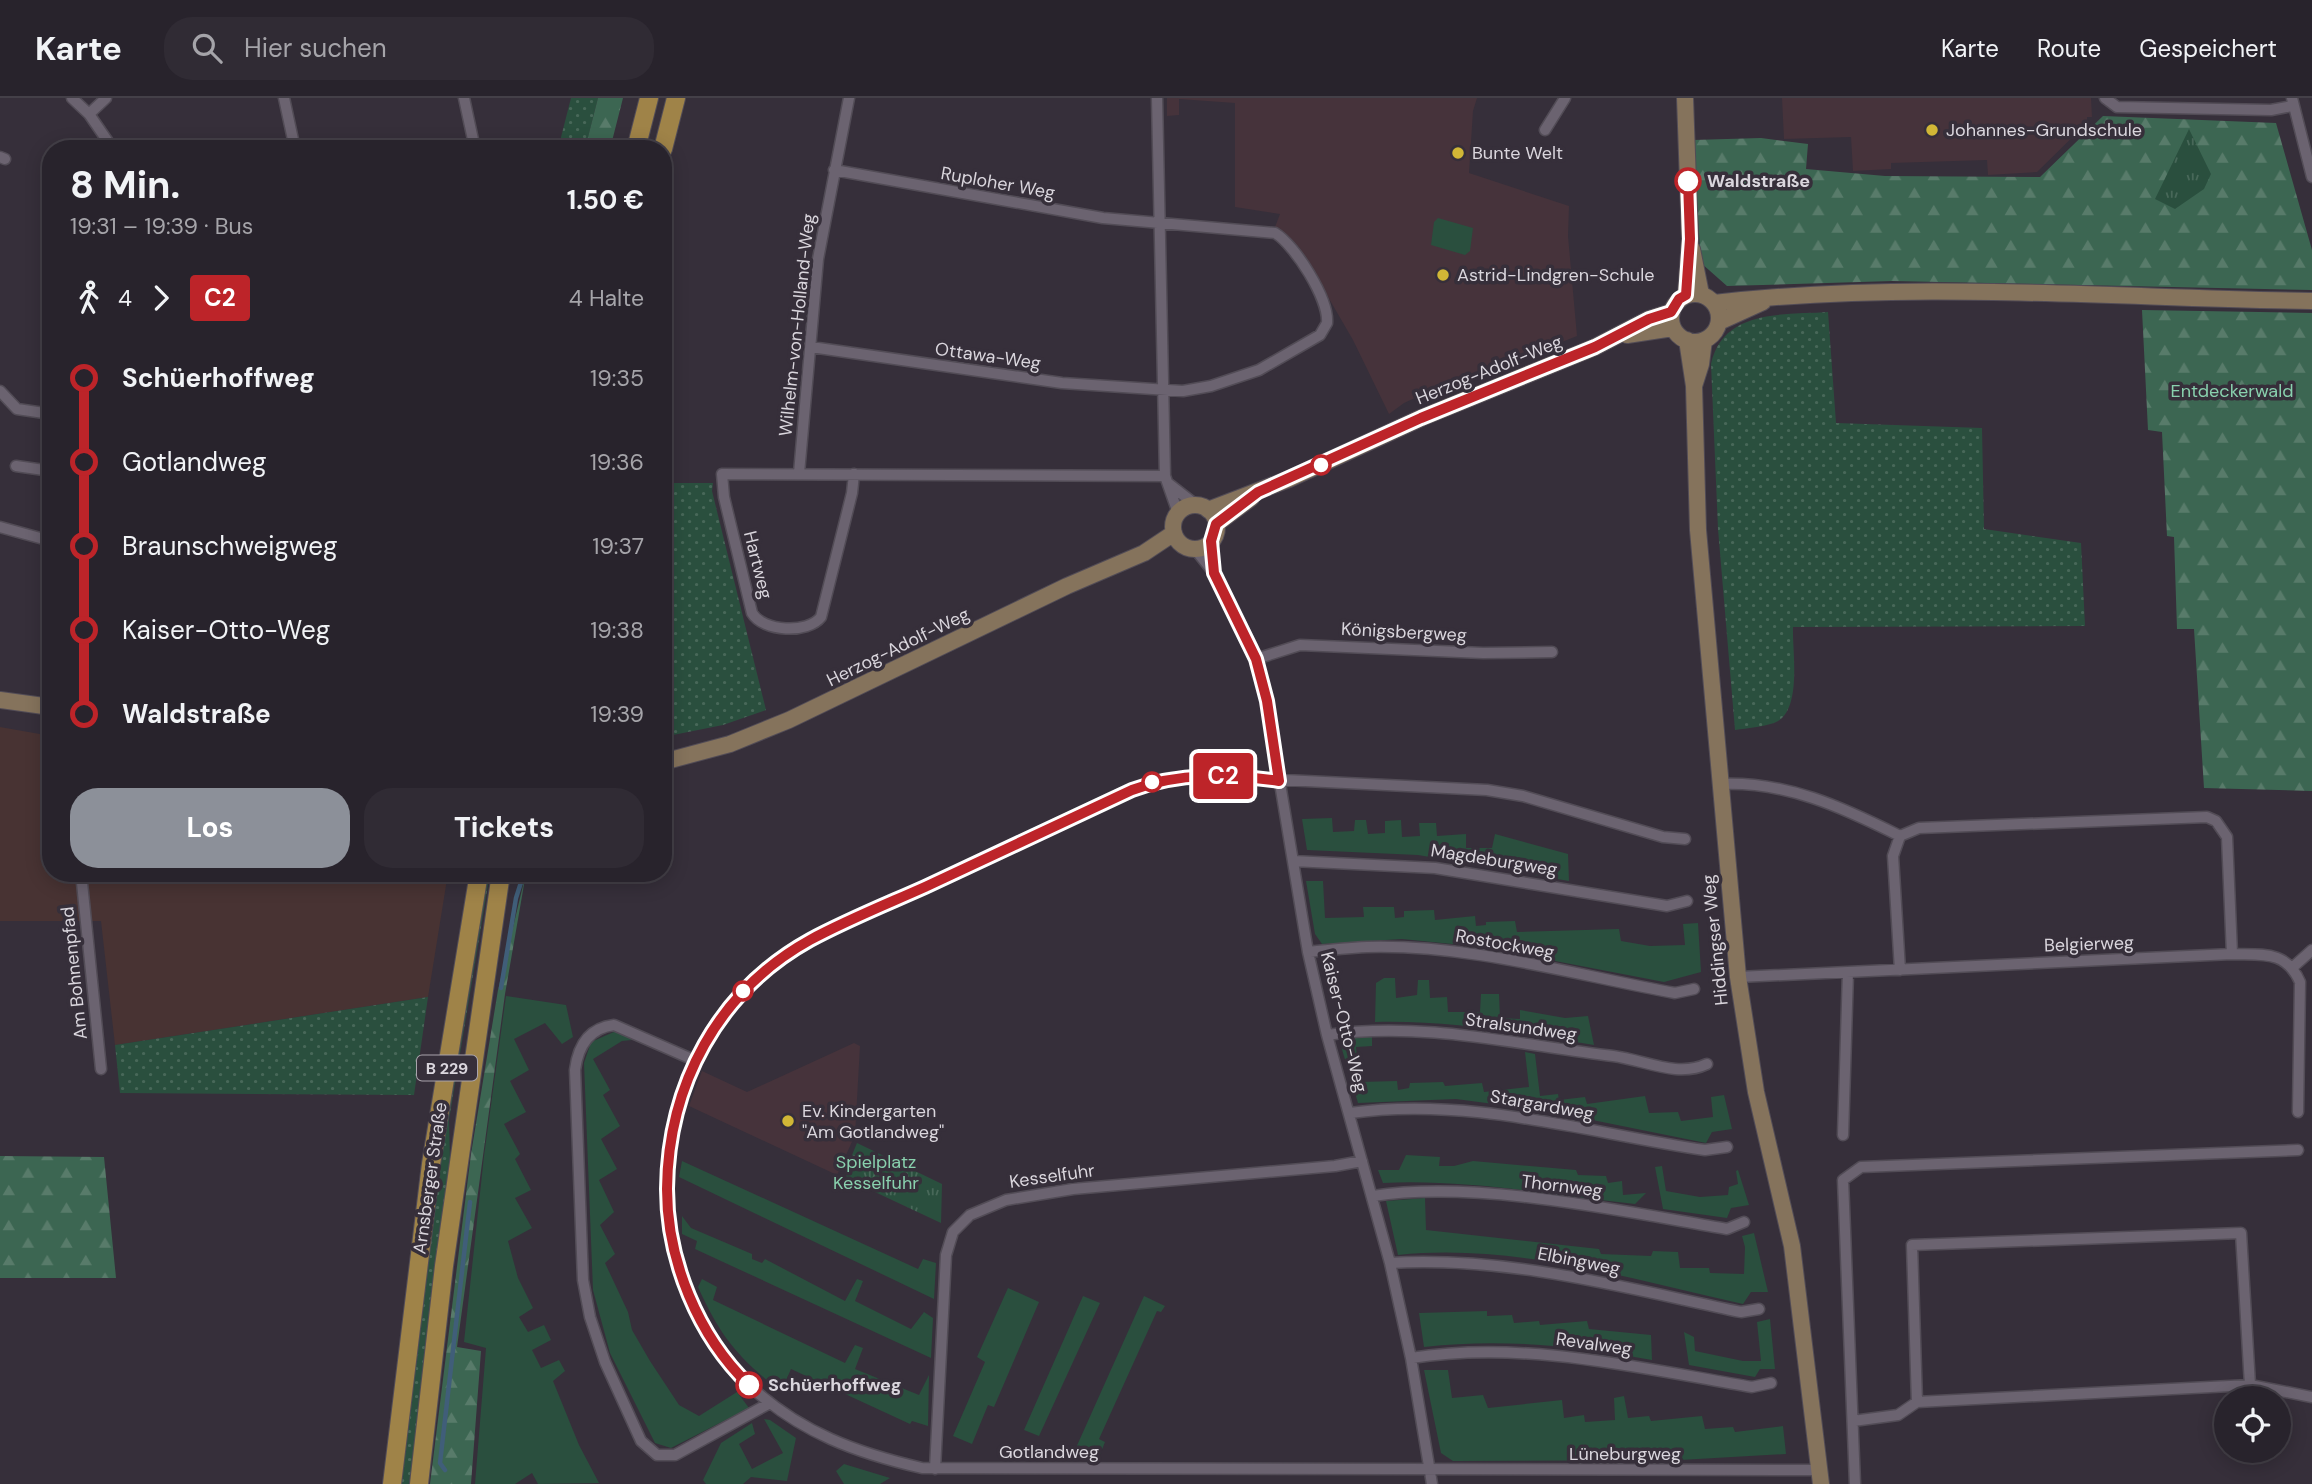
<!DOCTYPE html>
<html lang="de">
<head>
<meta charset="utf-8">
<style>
  body { margin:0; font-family:"DM Sans",sans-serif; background:#302b34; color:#f1f3f6; height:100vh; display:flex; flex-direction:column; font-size:26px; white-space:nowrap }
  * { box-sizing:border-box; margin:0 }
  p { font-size:23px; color:#a5a4a9 }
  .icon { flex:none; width:38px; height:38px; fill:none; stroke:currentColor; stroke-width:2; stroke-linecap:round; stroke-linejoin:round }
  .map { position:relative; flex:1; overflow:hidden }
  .sheet { position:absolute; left:42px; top:42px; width:630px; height:742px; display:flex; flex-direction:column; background:#28232c; border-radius:28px; box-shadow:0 4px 18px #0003,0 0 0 2px #444048 }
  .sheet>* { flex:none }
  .badge { padding:0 14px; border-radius:5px; font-size:24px; line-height:46px }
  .buttons { position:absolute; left:2214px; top:1288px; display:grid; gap:14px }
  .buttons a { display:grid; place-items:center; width:77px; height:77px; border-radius:50%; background:#28232c; box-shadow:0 4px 18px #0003,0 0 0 2px #444048; font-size:35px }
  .map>.badge { position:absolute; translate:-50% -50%; box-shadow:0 0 0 4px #fff }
  .legs { display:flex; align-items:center; gap:10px; height:77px; padding:0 28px; font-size:23px }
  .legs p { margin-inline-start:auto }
  .overview { display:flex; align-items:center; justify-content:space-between; height:119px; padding:0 28px }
  h1 { font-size:38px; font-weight:700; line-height:52px }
  .primary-button { display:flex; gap:14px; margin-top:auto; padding:14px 28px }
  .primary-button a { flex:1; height:80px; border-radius:28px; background:#8c9099; color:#fff; font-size:28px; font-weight:700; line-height:80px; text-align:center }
  .primary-button a+a { background:#302b34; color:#f1f3f6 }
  ul { padding:0 28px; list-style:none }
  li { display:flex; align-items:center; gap:24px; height:84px; font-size:26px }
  li i { display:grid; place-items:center; width:10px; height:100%; margin:0 9px; background:currentColor }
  li i::after { content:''; width:18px; height:18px; margin:-9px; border:5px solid; border-radius:50%; background:#28232c }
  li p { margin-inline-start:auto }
  li:first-child i { background:linear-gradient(#0000 50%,currentColor 0) }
  li:last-child i { background:linear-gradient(currentColor 50%,#0000 0) }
  header { display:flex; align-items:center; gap:42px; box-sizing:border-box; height:98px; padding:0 35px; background:#28232c; border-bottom:2px solid #444048 }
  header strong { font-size:33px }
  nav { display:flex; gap:38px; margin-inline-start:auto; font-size:24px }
  .search { width:490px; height:63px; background:#302b34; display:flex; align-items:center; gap:18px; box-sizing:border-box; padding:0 24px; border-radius:28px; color:#a5a4a9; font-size:26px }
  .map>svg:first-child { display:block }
</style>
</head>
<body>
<header>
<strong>Karte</strong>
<div class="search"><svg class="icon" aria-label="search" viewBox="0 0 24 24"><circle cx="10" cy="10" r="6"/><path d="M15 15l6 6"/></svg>Hier suchen</div>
<nav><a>Karte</a><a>Route</a><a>Gespeichert</a></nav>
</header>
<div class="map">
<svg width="2312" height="1386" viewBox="0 0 2312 1386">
  <defs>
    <pattern id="grass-dots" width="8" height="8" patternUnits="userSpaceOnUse" patternTransform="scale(1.75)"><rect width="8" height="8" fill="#2a4f3e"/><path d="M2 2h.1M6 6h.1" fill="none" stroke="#486859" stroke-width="1.8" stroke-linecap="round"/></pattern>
    <pattern id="forest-firs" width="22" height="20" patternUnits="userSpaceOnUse" patternTransform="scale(1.75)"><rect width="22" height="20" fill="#3c6652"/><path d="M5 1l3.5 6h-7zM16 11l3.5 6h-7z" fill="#587b6a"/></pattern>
    <pattern id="park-tufts" width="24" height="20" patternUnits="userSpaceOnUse" patternTransform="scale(1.75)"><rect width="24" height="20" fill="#2a4f3e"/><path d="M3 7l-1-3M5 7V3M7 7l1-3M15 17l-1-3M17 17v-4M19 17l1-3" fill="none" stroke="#486859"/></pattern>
  </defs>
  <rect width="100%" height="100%" fill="#362f3a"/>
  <path fill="#483333" d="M0 629 51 638V775H448L428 899 115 947 101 823H0Z"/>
  <path fill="#46333b" d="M1167 0H1477L1473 13 1469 75 1569 108 1568 138 1577 238 1476 278H1463L1404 305 1389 316 1353 242 1299 149 1275 129 1280 116 1235 109V5L1179 1V17L1167 18Z
    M1782 0H2091L2092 19H2087V25L2037 74 1988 77 1987 62 1891 65V71L1853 73 1851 39 1784 41Z
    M854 945 860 948 855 1037 837 1077 689 1008 702 973 747 994Z"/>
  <path fill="url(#grass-dots)" d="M571 0H598L585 51H558Z
    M1828 214 1836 325 1982 330 1984 431 2081 445 2085 528 1793 529C1792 553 1803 615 1774 625 1762 629 1748 630 1735 632L1718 431 1711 266C1723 211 1783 217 1828 214Z
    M663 385H713L712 393 766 612 723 627 663 639Z
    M485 775H490L449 1022 450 1065 411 1386H400L451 985Z
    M428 899 414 997 120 995 115 947Z"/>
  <path fill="url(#forest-firs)" d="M598 0H623L610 51H585Z
    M2103 18 2276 25 2312 152V192L1892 183 1727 188 1701 165 1693 42 1761 40 1808 46 1806 71 1885 78 2040 79Z
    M2142 212 2312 215V693L2204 690 2194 531H2177L2174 439 2167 438 2162 334 2148 332Z
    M526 775 505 896 457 1249 481 1253 471 1386H430L471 1056 498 892Z
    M0 1058 104 1059 116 1180H0Z"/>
  <path fill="url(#park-tufts)" d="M2189 31 2211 76 2204 91 2175 111 2155 101Z
    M857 1045 942 1086 941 1125 843 1079Z"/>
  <path fill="#2a4f3e" d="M1438 120 1473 130 1470 153 1465 157 1431 147 1434 124Z
    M1332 720 1333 734 1354 733 1355 722H1366L1368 736 1385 735V723L1401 722 1402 739 1420 738 1419 725H1436L1437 738 1466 736V750H1492L1495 736 1568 756 1569 783 1418 757 1307 752 1302 721Z
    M1306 783H1323L1325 820 1364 819 1363 809H1394L1395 820 1404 819V813L1434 812 1435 822 1475 818 1476 828 1486 827V824L1515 823 1517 834 1619 831 1621 843 1650 848 1685 847 1683 826 1698 825 1701 874 1664 884 1482 849 1402 841 1322 846 1315 836Z
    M1384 880H1395L1396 900 1417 897 1418 882H1429L1430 900 1447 899 1448 914H1480L1481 896H1499L1500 920 1520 921V912L1565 920 1588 918 1594 947C1521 935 1449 922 1375 924L1376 885Z
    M506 898 566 907 573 939 562 946 545 925 514 941 529 972 510 983 526 1014 504 1026 520 1056 515 1061 531 1092 515 1100 532 1130 508 1143 518 1180 533 1210 519 1219 528 1234 544 1227 551 1242 532 1252 541 1270 559 1262 565 1273 553 1283 579 1347 599 1385 538 1386 532 1375 515 1386H475L486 1250 464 1244 484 1058Z
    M616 933 632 942 622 943 593 961 610 992 603 997 620 1028 601 1041 617 1071 599 1082 614 1114 600 1127 615 1156 605 1165 628 1214 632 1232 650 1263 679 1307 699 1318 737 1294 749 1310 671 1350 655 1345 610 1255 593 1192 584 965 591 944Z
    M1351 939H1372V948L1356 949 1360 984 1397 983 1398 992 1409 990 1410 985 1443 984 1445 988 1482 985 1484 994 1529 989 1525 954 1535 956 1540 998 1558 996 1559 1002 1585 999 1587 1006 1645 998 1649 1015 1678 1014 1681 1023 1713 1019 1711 999 1724 997 1732 1031 1712 1034 1706 1045 1548 1013 1456 1001 1358 1005 1341 948Z
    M1406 1057 1440 1059 1439 1068H1454L1473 1063 1576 1072 1578 1077 1606 1078 1608 1085 1622 1083 1623 1097 1646 1095 1635 1106C1550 1097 1468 1081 1383 1085L1378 1072H1399Z
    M682 1063 918 1171 923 1161 936 1165 934 1201 679 1079Z
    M1662 1068 1666 1093 1700 1099 1728 1097 1729 1089 1738 1086 1736 1073 1738 1072 1749 1107 1731 1110 1727 1120 1663 1111 1655 1069Z
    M1425 1100 1426 1132 1599 1151 1601 1156 1651 1158 1653 1153 1678 1154 1680 1170H1709L1710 1175 1744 1176 1745 1149 1742 1138 1754 1135 1768 1194H1751L1743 1206C1630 1181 1515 1145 1398 1157L1386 1103Z
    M682 1118 691 1130 752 1156V1161L762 1165 765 1161 845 1203 857 1181 863 1183 855 1203 911 1231 924 1214 933 1220 931 1260 695 1151 697 1143 682 1136Z
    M702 1181 717 1189 713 1202 845 1265 855 1247 863 1250 855 1271 919 1297 929 1277 928 1328 912 1323 910 1326 791 1271 781 1294C738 1259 721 1240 698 1189Z
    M1008 1190 1039 1204 994 1309 988 1307 972 1346 953 1338 985 1264 977 1259Z
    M1083 1198 1100 1205 1039 1338 1024 1332Z
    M1144 1198 1165 1208 1161 1214 1157 1213 1099 1341 1105 1344 1099 1359 1077 1358 1075 1352Z
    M1487 1213V1218L1512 1217 1514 1225 1539 1223 1540 1227 1587 1223 1589 1231 1651 1237 1652 1262C1576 1248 1502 1240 1424 1249L1419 1215Z
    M1770 1221 1775 1271H1760L1755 1279 1689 1267 1684 1234 1694 1239 1695 1253 1743 1263H1761L1757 1224Z
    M1424 1272H1448L1452 1300 1483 1297 1488 1310 1562 1302 1564 1320 1584 1317 1585 1324 1615 1322 1614 1300 1624 1298 1628 1320 1649 1318 1651 1323 1702 1318 1705 1331 1733 1329 1735 1334 1783 1328 1786 1356 1680 1362 1453 1363 1441 1355Z
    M764 1321 770 1322 796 1340 787 1383 751 1379 743 1386H706L703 1382 721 1345 752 1325 755 1336 739 1346 752 1371 783 1355Z
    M844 1366 890 1380 880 1386H844L836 1373Z"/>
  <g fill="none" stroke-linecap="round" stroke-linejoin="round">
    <path stroke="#405e79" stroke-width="4.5" d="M501 890 516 800 524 775
      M445 1372 440 1365 470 1104"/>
    <g stroke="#524c56" stroke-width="13">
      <path id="minor" d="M72 0 89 16 113 51
        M284 0 295 51
        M464 0 475 51
        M1157 0 1165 378 1178 415
        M2105 0 2117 9 2271 12 2292 8
        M2292 0 2312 79
        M89 16 106 0
        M1545 32 1565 0
        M0 59 5 61
        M811 249 1062 285 1183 293 1211 288 1259 272 1320 237 1327 225C1329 201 1295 147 1275 135L1103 120 834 72
        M0 293 17 311 51 316
        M16 368 51 373
        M799 375 818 161 849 0
        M854 376 852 395 821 519C808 536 763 534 752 515L724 399 722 376 1165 378
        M1169 386 1196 407
        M0 429 51 443
        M1211 443 1214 475
        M1194 450 1214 475 1252 549 1263 583 1308 854 1327 937 1390 1165 1411 1260 1432 1386
        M1256 561 1300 547 1483 555 1552 554
        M1720 686C1786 683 1842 709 1900 738
        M1685 741 1663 739 1523 698 1487 692 1204 678 1170 680 1132 692C1056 728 979 764 903 799 855 821 802 841 761 875 642 976 635 1181 750 1288 801 1335 857 1355 922 1370L1820 1372
        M1293 763 1435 770 1667 808 1687 803
        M81 775 101 971
        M1308 854C1327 852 1347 850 1367 849 1470 846 1575 877 1675 895L1694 891
        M2293 869 2312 852
        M1900 872 1893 758 1900 738 1919 730 2207 719 2216 723 2227 739 2232 856
        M1738 879 2232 856C2263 857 2286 852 2300 884L2298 1014
        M1327 937C1422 923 1519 947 1613 958 1645 962 1677 980 1707 966
        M694 962 614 927C589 930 578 948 575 972L583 1182 590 1219 605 1264 641 1343 657 1357H675L770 1305
        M1350 1015C1470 998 1587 1035 1705 1052L1727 1049
        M1843 1037 1848 874
        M1373 1098C1478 1082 1621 1113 1727 1131L1744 1124
        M1390 1165C1510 1158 1625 1190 1741 1214L1759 1211
        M1411 1260C1524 1242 1640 1270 1752 1289L1771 1285
        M2250 1287 2312 1299
        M1853 1323 1898 1317 1917 1304 2250 1287 2241 1135 1912 1147 1917 1304
        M935 1371 946 1157 953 1134 970 1117 1006 1102 1073 1091 1335 1068 1362 1063
        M1855 1386 1843 1082 1861 1069 2298 1052"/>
    </g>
    <g stroke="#524c56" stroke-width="18">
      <path id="secondary" d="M1685 0 1690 141 1686 197
        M1692 151 1701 196
        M1671 220a24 24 0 1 1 48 0a24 24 0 1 1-48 0Z
        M1714 205C1911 182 2113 200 2312 203
        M1719 224 1763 204
        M1627 237 1673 230
        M1687 242 1694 288 1698 432 1738 879 1756 994 1792 1148 1821 1386
        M1694 288 1701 266 1704 242
        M1173 429a22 22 0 1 1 44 0a22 22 0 1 1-44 0Z
        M1208 412 1289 381 1421 320 1595 249 1649 221 1671 214
        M1216 426 1251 400
        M0 602 51 609
        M663 664 730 646 789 622 1067 488 1144 455 1174 435"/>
    </g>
    <g stroke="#524c56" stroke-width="20">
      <path id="primary" d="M636 51 649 0
        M663 51 676 0
        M392 1386 431 1066 479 775
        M419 1386 444 1168 501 775"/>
    </g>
    <use href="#minor" stroke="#6b6370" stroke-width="10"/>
    <use href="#secondary" stroke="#85735c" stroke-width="16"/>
    <use href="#primary" stroke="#9f8348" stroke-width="18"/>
  </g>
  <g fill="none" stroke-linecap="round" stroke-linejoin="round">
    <g stroke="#fff" stroke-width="16">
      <path id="line-1" d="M749 1287C698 1238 667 1162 667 1091 668 987 718 893 810 842 847 822 887 806 925 789 994 757 1063 725 1132 692 1180 674 1229 676 1279 683L1267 603 1256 561 1214 475 1211 443 1216 426 1258 394 1421 320 1595 249 1649 221 1671 214 1679 201 1686 197 1690 141 1688 83"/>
    </g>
    <use href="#line-1" stroke="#bd2429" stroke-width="10"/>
  </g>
  <g fill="#d1b736" stroke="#362f3a" stroke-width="2.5">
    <circle cx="1932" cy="32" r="7"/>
    <circle cx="1458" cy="55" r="7"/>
    <circle cx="1443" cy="177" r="7"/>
    <circle cx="788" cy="1023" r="7"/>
  </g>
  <g fill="#fff" stroke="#bd2429" stroke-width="3.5">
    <circle cx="1688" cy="83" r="12"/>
    <circle cx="1321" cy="367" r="9"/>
    <circle cx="1152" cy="684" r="9"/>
    <circle cx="743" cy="893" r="9"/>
    <circle cx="749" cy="1287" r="12"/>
  </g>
  <g text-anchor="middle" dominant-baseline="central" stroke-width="7" stroke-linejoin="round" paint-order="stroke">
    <rect fill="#362f3a" stroke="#a9a4ac" stroke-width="2" x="417" y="957.5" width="60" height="25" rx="5"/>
    <g font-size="16" font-weight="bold" fill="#dad6dd">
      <text x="447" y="970">B 229</text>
    </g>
    <g font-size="18" fill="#dad6dd" stroke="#362f3a" text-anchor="start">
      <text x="1946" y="32">Johannes-Grundschule</text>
      <text x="1472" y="55">Bunte Welt</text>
      <text x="1457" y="177">Astrid-Lindgren-Schule</text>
      <text x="802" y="1013">Ev. Kindergarten<tspan x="802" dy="21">"Am Gotlandweg"</tspan></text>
    </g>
    <g font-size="18" font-weight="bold" fill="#dad6dd" stroke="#362f3a" text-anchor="start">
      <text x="1707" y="83">Waldstraße</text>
      <text x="768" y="1287">Schüerhoffweg</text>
    </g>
    <g font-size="18" fill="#dad6dd" stroke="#362f3a">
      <text transform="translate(998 85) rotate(10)">Ruploher Weg</text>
      <text transform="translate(797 227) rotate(-84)">Wilhelm-von-Holland-Weg</text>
      <text transform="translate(988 258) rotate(8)">Ottawa-Weg</text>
      <text transform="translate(1489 272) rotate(-22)">Herzog-Adolf-Weg</text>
      <text transform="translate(758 467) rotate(76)">Hartweg</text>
      <text transform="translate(1404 534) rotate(3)">Königsbergweg</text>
      <text transform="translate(898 549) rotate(-26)">Herzog-Adolf-Weg</text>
      <text transform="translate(1494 762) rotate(9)">Magdeburgweg</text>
      <text transform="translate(1715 842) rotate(-96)">Hiddingser Weg</text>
      <text transform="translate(1505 846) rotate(10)">Rostockweg</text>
      <text transform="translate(2089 846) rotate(-2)">Belgierweg</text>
      <text transform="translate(74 875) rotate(-96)">Am Bohnenpfad</text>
      <text transform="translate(1344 924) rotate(76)">Kaiser-Otto-Weg</text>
      <text transform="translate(1521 929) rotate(8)">Stralsundweg</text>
      <text transform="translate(1542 1007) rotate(10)">Stargardweg</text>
      <text transform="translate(1052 1078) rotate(-8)">Kesselfuhr</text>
      <text transform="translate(430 1080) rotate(-82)">Arnsberger Straße</text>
      <text transform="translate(1562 1088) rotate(7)">Thornweg</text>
      <text transform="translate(1579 1163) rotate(11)">Elbingweg</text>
      <text transform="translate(1594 1246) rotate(8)">Revalweg</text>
      <text x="1049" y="1354">Gotlandweg</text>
      <text x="1625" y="1356">Lüneburgweg</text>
    </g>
    <g font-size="18" fill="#89d1ae" stroke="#362f3a">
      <text x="2232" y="293">Entdeckerwald</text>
      <text x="876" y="1064">Spielplatz<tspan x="876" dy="21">Kesselfuhr</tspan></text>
    </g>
  </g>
</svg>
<div class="buttons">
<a><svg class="icon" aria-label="locate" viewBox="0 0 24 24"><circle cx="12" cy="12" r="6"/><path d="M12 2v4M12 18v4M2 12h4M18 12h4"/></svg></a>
</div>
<b class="badge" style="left:1223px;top:678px;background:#bd2429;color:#fff">C2</b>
<section class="sheet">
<div class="overview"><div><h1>8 Min.</h1><p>19:31 – 19:39 · Bus</p></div><b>1.50 €</b></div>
<div class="legs"><svg class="icon" aria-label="walk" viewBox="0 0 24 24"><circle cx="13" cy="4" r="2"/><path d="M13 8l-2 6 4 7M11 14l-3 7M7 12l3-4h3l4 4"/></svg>4<svg class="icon" aria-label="forward" viewBox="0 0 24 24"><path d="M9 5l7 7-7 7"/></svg><b class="badge" style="background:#bd2429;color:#fff">C2</b><p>4 Halte</p></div>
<ul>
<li><i style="color:#bd2429"></i><b>Schüerhoffweg</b><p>19:35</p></li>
<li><i style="color:#bd2429"></i><span>Gotlandweg</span><p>19:36</p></li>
<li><i style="color:#bd2429"></i><span>Braunschweigweg</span><p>19:37</p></li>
<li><i style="color:#bd2429"></i><span>Kaiser-Otto-Weg</span><p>19:38</p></li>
<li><i style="color:#bd2429"></i><b>Waldstraße</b><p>19:39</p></li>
</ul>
<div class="primary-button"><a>Los</a><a>Tickets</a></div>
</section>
</div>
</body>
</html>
